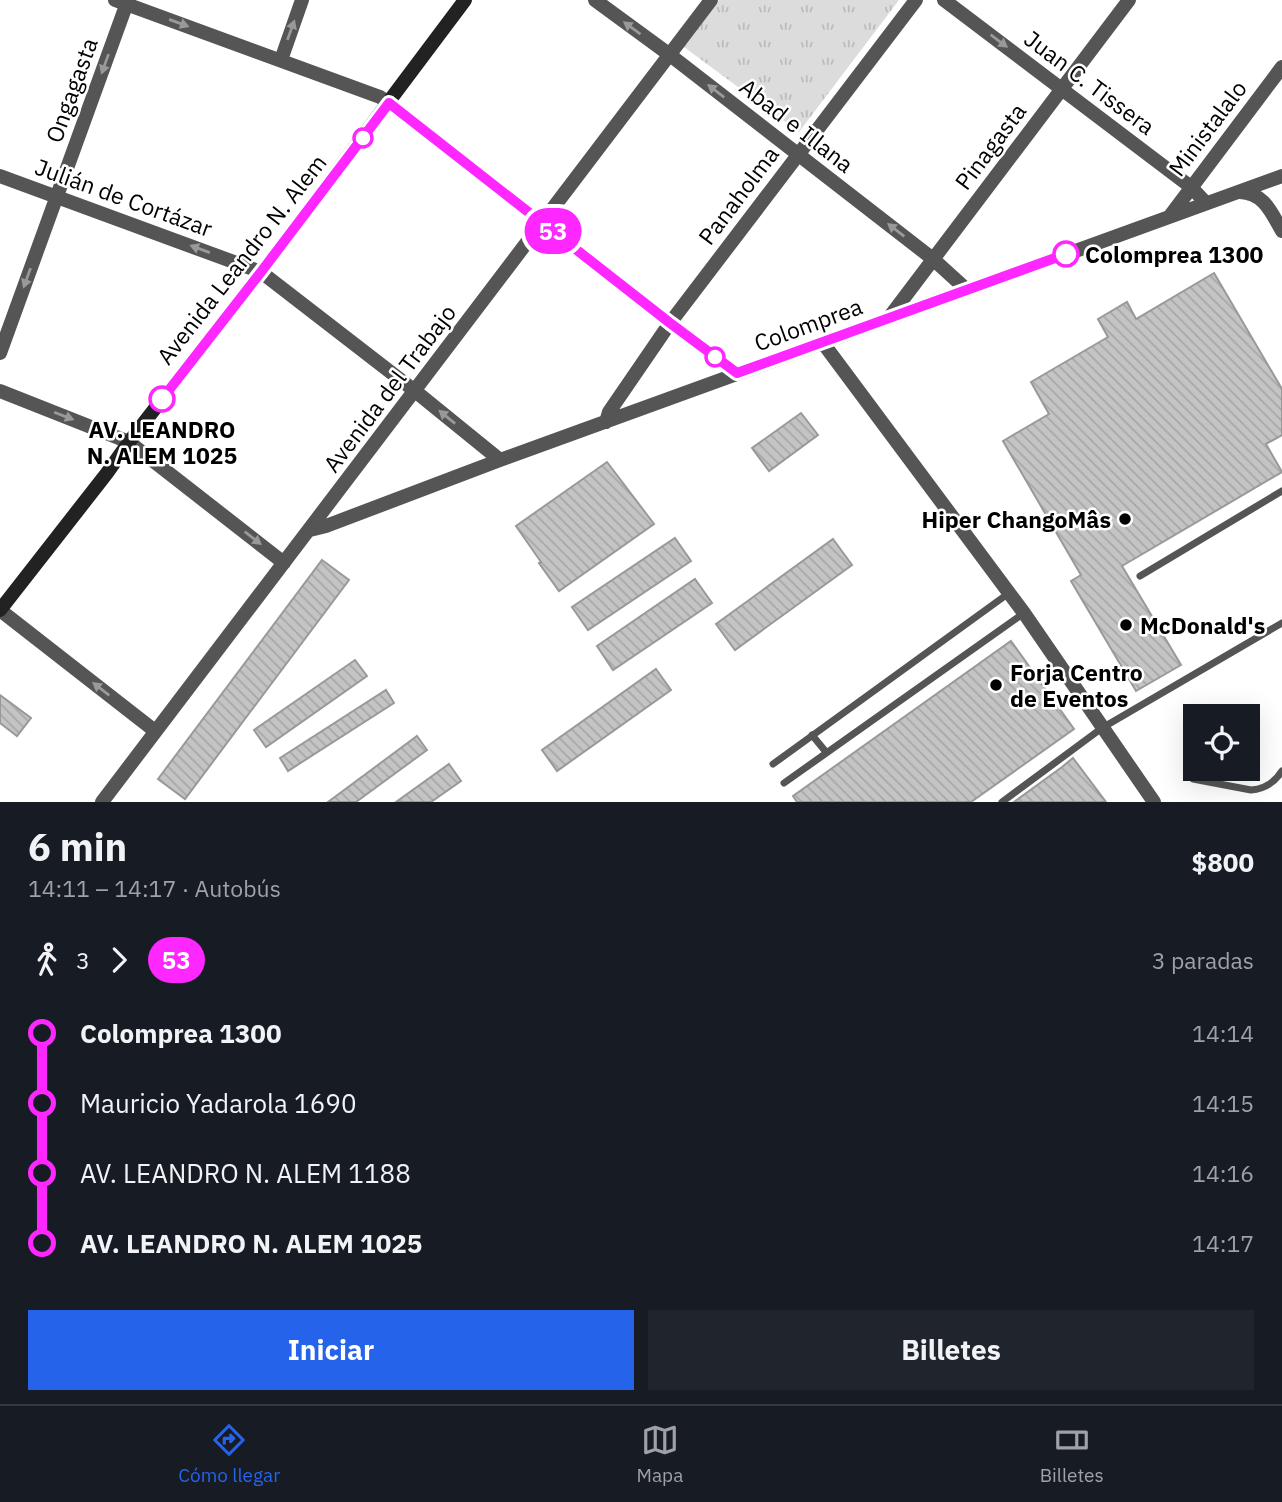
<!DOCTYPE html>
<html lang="es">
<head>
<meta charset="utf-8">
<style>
  body { margin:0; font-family:"IBM Plex Sans",sans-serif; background:#20242c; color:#f1f3f6; height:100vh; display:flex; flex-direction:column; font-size:26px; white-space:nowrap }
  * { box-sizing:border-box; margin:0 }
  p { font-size:23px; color:#9ea1a6 }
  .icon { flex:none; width:38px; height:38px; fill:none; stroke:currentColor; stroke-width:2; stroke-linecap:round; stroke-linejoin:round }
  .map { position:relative; height:802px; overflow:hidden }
  .side { display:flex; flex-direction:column; background:#171b24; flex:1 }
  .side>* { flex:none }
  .badge { padding:0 14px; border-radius:23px; font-size:24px; line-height:46px }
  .controls { position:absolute; left:1183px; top:704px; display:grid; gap:14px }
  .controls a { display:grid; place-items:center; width:77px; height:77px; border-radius:0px; background:#171b24; box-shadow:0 7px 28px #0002; font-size:35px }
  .map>.badge { position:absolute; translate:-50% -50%; box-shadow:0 0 0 4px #fff }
  .legs { display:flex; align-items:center; gap:10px; height:77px; padding:0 28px; font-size:23px }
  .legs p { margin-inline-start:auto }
  .head { display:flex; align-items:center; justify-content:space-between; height:119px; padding:0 28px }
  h1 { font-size:38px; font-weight:700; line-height:52px }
  .cta { display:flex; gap:14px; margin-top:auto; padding:14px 28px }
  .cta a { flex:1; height:80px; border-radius:0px; background:#2563eb; color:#fff; font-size:28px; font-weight:700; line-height:80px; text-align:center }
  .cta a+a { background:#20242c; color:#f1f3f6 }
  ul { padding:0 28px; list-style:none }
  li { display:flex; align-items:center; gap:24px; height:70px; font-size:26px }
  li i { display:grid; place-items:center; width:10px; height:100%; margin:0 9px; background:currentColor }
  li i::after { content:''; width:18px; height:18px; margin:-9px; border:5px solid; border-radius:50%; background:#171b24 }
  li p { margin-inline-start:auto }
  li:first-child i { background:linear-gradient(#0000 50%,currentColor 0) }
  li:last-child i { background:linear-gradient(currentColor 50%,#0000 0) }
  .tabs { display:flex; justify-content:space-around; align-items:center; height:98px; border-top:2px solid #363941; background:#171b24; font-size:19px; color:#9ea1a6 }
  .tabs a { display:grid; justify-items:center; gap:4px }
  .tabs .selected { color:#2563eb }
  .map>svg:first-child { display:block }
</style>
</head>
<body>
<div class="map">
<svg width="1282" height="802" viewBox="0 0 1282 802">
  <defs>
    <pattern id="park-tufts" width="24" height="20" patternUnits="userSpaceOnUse" patternTransform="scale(1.75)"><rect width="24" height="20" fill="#dcdcdc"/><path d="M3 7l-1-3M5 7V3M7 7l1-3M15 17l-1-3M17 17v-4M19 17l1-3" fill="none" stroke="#bbb"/></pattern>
    <pattern id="building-back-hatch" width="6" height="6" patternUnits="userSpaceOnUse" patternTransform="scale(1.75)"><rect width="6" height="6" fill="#c4c4c4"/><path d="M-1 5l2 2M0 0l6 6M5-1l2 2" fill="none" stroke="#a7a7a7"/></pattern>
  </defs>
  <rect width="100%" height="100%" fill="#fff"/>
  <path fill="url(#park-tufts)" d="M719 0H899L799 132 684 47Z"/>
  <path fill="url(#building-back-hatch)" stroke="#999" stroke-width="2" d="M1214 273 1282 389V435L1266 444 1282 472 1122 566 1181 665 1136 691 1071 581 1081 575 1003 441 1049 414 1031 382 1108 337 1098 319 1127 302 1136 319Z
    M801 413 818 435 769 471 752 448Z
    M607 462 654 524 559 591 539 563 541 562 516 526Z
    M675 538 691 561 588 630 572 607Z
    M833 539 852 565 735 650 716 624Z
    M322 560 349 580 185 799 158 779Z
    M695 579 712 603 613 670 597 646Z
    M1011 641 1074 729 971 802H797L793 796Z
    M355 660 367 676 266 747 254 730Z
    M656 669 671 690 557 771 542 750Z
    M386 690 394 703 288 771 280 758Z
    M0 695 31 718 17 736 0 723Z
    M417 736 427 750 356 802H328Z
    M1073 758 1106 802H1014L1062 767Z
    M449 764 461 781 431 802H396Z"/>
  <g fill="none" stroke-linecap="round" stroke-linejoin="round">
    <path stroke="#555" stroke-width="7" d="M1140 576 1282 491
      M812 735 826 752
      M773 764 1009 593
      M1193 779 1251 790C1265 789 1275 782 1282 771
      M784 783 1024 613
      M1002 802 1102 728 1282 623"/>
    <path stroke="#555" stroke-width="14" d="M115 0 380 97 389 103 670 323 737 373
      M595 0 670 55 933 259 967 290
      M944 0 1191 187 1206 203
      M281 60 302 0
      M0 176 261 272 415 391 500 460
      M1240 192C1264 193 1271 212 1282 231
      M1170 216 1282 67
      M888 319 1129 0
      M823 343 1024 613 1154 802
      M0 353 128 0
      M0 391 129 442 284 563
      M606 422 609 412 670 323 916 0
      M310 530 326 526 500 460 1282 176
      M0 610 155 731
      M102 802 711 0"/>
    <path stroke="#222" stroke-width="14" d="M0 610 107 473 129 442 261 272 465 0"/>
  </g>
  <defs><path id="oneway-solid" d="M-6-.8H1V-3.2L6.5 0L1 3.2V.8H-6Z" transform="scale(1.75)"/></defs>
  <g fill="#999">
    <use href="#oneway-solid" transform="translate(179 23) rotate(20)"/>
    <use href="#oneway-solid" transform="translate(632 28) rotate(-144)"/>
    <use href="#oneway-solid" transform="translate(291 30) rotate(-70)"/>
    <use href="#oneway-solid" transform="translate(999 41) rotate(37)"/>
    <use href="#oneway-solid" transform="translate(105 64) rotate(110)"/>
    <use href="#oneway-solid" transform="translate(716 91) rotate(-142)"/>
    <use href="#oneway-solid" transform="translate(896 230) rotate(-142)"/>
    <use href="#oneway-solid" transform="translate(200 249) rotate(-160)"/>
    <use href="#oneway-solid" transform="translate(27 278) rotate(110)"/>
    <use href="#oneway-solid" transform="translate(64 416) rotate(21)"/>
    <use href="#oneway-solid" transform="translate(447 417) rotate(-141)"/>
    <use href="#oneway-solid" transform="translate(253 538) rotate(38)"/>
    <use href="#oneway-solid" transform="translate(101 689) rotate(-142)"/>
  </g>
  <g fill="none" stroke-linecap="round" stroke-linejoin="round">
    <g stroke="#fff" stroke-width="16">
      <path id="line-1" d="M162 399 261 272 389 103 670 323 737 373 1066 254"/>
    </g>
    <use href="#line-1" stroke="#fe27ff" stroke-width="10"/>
  </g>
  <g fill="#fff" stroke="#fe27ff" stroke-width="3.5">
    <circle cx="363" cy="138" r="9"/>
    <circle cx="1066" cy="254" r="12"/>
    <circle cx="715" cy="357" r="9"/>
    <circle cx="162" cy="399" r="12"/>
  </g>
  <g fill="#000" stroke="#fff" stroke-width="2.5">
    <circle cx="1125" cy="519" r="7"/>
    <circle cx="1126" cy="625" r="7"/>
    <circle cx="996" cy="685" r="7"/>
  </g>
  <g text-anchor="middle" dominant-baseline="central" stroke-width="5" stroke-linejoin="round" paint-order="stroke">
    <g font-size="23" fill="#000" stroke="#fff">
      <text transform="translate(1090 82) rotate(37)">Juan C. Tissera</text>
      <text transform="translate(71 90) rotate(-70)">Ongagasta</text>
      <text transform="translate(797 125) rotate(38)">Abad e Illana</text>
      <text transform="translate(1207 128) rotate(-53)">Ministalalo</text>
      <text transform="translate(990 146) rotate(-53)">Pinagasta</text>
      <text transform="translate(738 195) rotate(-53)">Panaholma</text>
      <text transform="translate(124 197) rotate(20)">Julián de Cortázar</text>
      <text transform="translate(241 259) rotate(-52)">Avenida Leandro N. Alem</text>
      <text transform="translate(808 324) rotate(-20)">Colomprea</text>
      <text transform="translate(389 388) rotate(-53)">Avenida del Trabajo</text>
    </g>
    <g font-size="23" font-weight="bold" fill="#000" stroke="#fff" text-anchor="start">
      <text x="1085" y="254">Colomprea 1300</text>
      <text x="162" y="429" text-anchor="middle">AV. LEANDRO<tspan x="162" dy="26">N. ALEM 1025</tspan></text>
    </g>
    <g font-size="23" font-weight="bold" fill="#000" stroke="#fff" text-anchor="start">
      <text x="1111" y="519" text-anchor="end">Hiper ChangoMâs</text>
      <text x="1140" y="625">McDonald's</text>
      <text x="1010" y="672">Forja Centro<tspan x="1010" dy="26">de Eventos</tspan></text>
    </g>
  </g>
</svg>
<div class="controls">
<a><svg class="icon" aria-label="locate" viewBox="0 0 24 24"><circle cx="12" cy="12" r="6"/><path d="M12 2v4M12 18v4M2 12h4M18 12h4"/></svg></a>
</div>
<b class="badge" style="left:553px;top:231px;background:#fe27ff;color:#fff">53</b>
</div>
<section class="side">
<div class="head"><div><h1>6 min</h1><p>14:11 – 14:17 · Autobús</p></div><b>$800</b></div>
<div class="legs"><svg class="icon" aria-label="walk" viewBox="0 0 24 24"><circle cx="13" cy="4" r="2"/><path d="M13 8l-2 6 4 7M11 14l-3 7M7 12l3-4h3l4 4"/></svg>3<svg class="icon" aria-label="forward" viewBox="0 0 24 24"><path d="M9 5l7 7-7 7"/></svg><b class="badge" style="background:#fe27ff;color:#fff">53</b><p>3 paradas</p></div>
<ul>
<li><i style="color:#fe27ff"></i><b>Colomprea 1300</b><p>14:14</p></li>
<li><i style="color:#fe27ff"></i><span>Mauricio Yadarola 1690</span><p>14:15</p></li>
<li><i style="color:#fe27ff"></i><span>AV. LEANDRO N. ALEM 1188</span><p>14:16</p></li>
<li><i style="color:#fe27ff"></i><b>AV. LEANDRO N. ALEM 1025</b><p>14:17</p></li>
</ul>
<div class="cta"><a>Iniciar</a><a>Billetes</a></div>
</section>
<nav class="tabs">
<a class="selected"><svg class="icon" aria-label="directions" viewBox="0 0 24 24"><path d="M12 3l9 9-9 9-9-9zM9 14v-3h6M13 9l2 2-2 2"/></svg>Cómo llegar</a>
<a><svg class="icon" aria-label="map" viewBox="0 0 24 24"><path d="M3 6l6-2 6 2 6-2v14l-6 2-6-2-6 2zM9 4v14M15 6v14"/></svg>Mapa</a>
<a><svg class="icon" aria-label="tickets" viewBox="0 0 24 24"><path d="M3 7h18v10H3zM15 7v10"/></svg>Billetes</a>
</nav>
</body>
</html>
